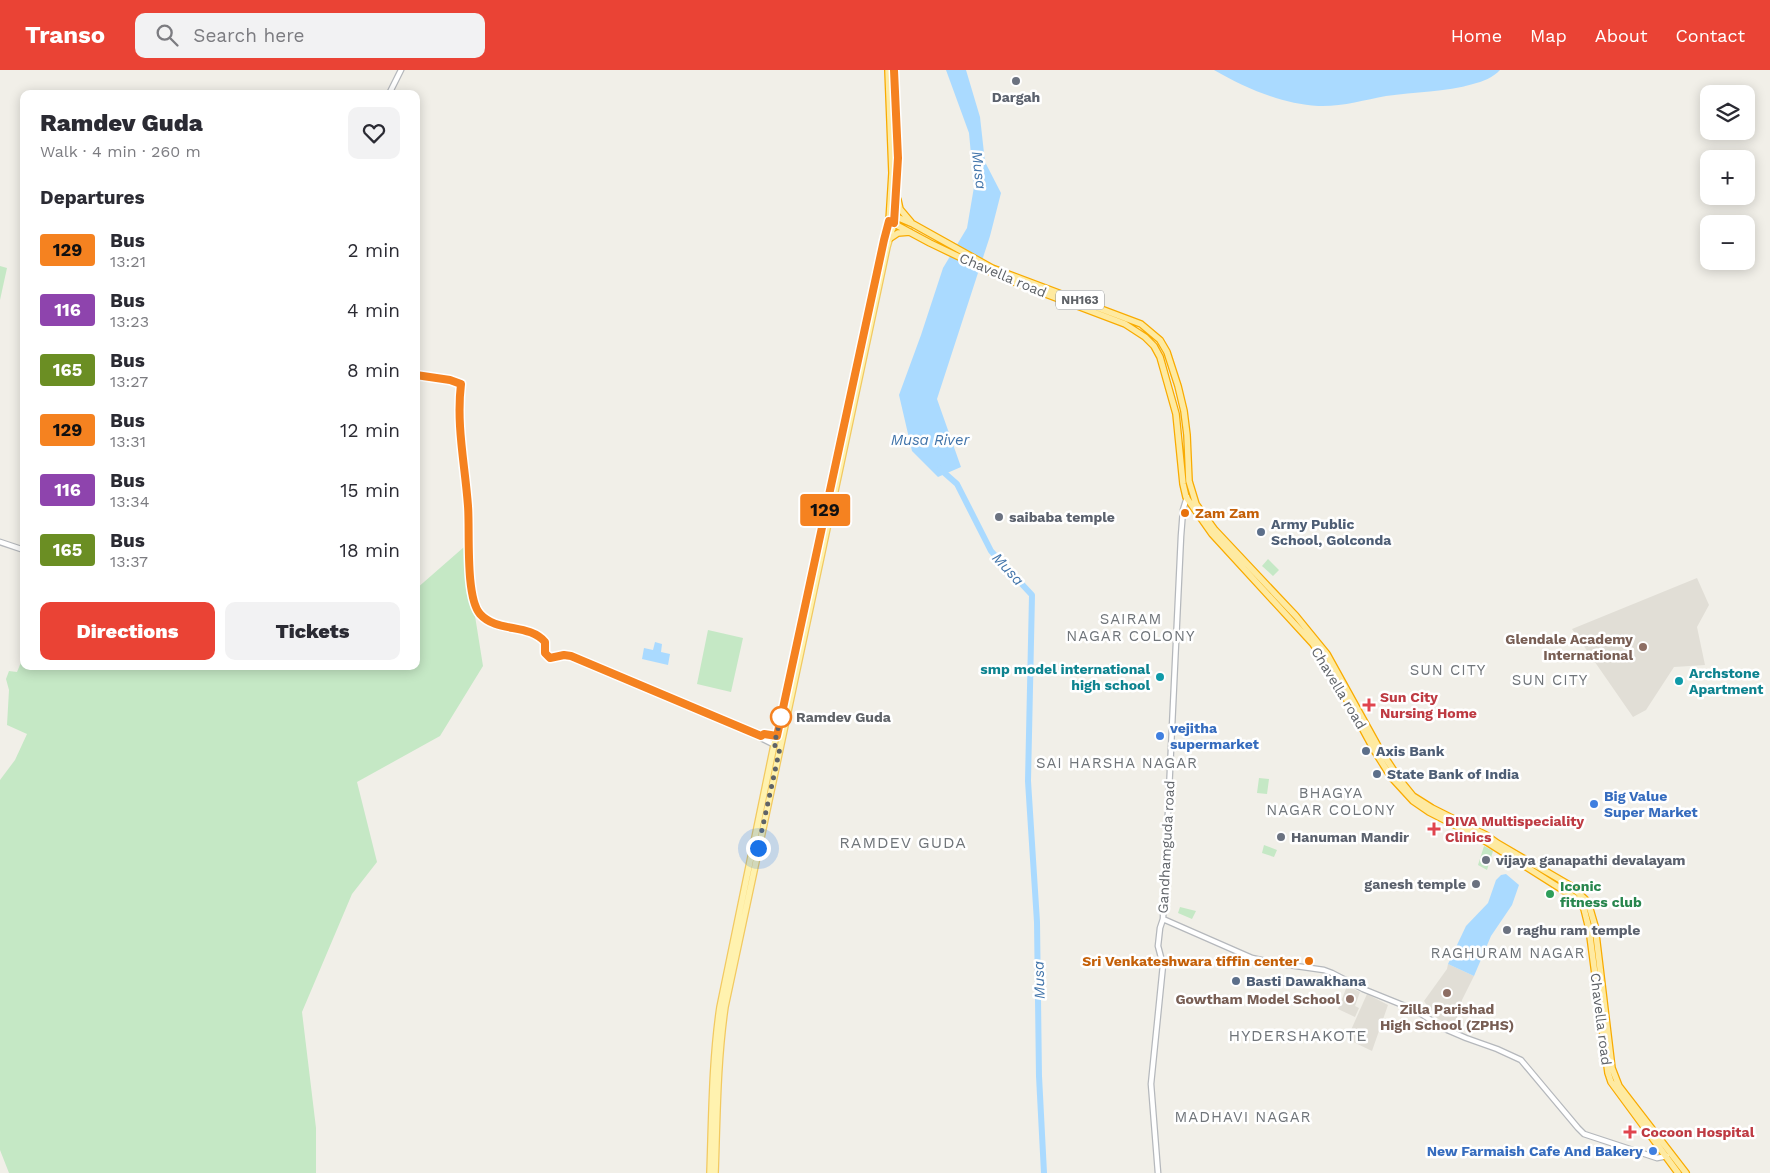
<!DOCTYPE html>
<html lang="en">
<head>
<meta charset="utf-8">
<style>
  body { margin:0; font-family:"Work Sans",sans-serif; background:#f2f2f3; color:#2b2b33; height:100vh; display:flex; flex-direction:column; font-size:19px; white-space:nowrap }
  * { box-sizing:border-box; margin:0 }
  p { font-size:16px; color:#7c7c81 }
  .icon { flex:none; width:28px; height:28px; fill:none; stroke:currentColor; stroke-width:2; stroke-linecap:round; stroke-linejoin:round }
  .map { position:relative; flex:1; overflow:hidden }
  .sheet { position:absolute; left:20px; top:20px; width:400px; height:580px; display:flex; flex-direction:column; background:#fff; border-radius:10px; box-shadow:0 2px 12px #0003 }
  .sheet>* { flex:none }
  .badge { padding:0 10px; border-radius:4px; font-size:18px; line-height:32px }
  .tools { position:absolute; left:1700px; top:15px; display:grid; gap:10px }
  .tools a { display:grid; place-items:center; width:55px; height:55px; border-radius:10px; background:#fff; box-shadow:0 2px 12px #0003; font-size:25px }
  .you { position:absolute; width:25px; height:25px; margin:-12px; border:4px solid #fff; border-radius:50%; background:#1a73e8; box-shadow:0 0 0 8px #1a73e833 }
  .map>.badge { position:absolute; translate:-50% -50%; box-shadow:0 0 0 2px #fff }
  h2 { padding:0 20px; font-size:19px; line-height:45px }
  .round { display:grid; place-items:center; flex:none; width:52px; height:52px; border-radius:10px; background:#f2f2f3 }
  .headline { display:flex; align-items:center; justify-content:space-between; height:85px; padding:0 20px }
  h1 { font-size:24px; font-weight:800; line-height:38px }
  .primary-button { display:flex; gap:10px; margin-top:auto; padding:10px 20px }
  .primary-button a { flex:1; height:58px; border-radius:10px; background:#ea4335; color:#fff; font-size:20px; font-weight:800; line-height:58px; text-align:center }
  .primary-button a+a { background:#f2f2f3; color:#2b2b33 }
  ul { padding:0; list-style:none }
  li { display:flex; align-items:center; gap:15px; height:60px; padding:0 20px }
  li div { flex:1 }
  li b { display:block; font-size:19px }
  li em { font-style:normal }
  li .badge { min-width:55px; font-weight:700; text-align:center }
  header { display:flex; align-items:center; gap:30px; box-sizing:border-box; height:70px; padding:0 25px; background:#ea4335; color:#fff }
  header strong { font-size:24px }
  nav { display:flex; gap:28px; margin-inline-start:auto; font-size:18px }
  .search { width:350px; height:45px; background:#f2f2f3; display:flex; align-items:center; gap:12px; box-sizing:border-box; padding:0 18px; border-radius:10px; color:#7c7c81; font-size:19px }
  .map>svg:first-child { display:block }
</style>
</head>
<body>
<header>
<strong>Transo</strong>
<div class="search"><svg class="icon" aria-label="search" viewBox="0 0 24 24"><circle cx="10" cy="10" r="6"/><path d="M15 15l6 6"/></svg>Search here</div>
<nav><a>Home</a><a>Map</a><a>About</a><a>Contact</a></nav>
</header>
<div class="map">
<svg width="1770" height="1103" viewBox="0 0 1770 1103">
  <rect width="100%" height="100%" fill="#f1efe8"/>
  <path fill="#e1ded6" d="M1697 508 1709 535 1697 557 1705 595 1674 597 1646 640 1633 647 1572 559Z
    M1448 894 1474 906 1462 930 1454 959 1434 946 1424 931 1447 899Z
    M1347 916 1360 922 1355 936 1359 938 1355 947 1338 939Z
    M1367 924 1388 935 1372 981 1347 969Z"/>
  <path fill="#c5e8c5" d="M0 196 7 198 0 230Z
    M464 477 483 596 440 666 357 712 377 792 352 824 302 942 316 1058V1103H9L0 1080V710L15 690 27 664 7 655 9 620 6 609 9 601 17 602 24 585V596H416V519Z
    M1268 489 1279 500 1273 506 1262 496Z
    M708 560 743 568 731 622 697 614Z
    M1259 708 1269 709 1267 724 1257 723Z
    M1264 775 1277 780 1274 787 1262 783Z
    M1484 776 1493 781 1487 800 1478 795Z
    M1180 837 1196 841 1192 849 1178 843Z"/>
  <path fill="#aadaff" d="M946 0H966L980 47 985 92 1001 123 990 166 937 329 961 397 938 407 912 381 899 325 921 265 943 198 967 158 974 117 969 63Z
    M1214 0H1500C1494 7 1482 12 1473 14 1446 22 1414 22 1386 26 1364 30 1341 37 1318 36 1282 34 1245 18 1214 0Z
    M655 572 662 574 661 582 670 584 668 595 642 589 644 578 653 580Z
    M1506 804 1519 815 1512 835 1491 866 1474 906 1448 894 1466 856 1488 833 1496 810 1501 805Z"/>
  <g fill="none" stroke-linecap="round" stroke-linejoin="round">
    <path stroke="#aadaff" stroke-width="6" d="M940 399 957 414 991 481 1032 525 1028 711 1037 852 1039 1006 1044 1103"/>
    <g stroke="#b5b8bc" stroke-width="7">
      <path id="tertiary" d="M389 24 401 0
        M416 305 450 310 461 315C456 355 465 395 468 436 470 460 465 527 480 544 497 563 529 553 545 572V583L550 588 564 585 571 586 744 658 761 666 763 669 775 675
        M0 472 24 480
        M761 666 764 664 779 667
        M1163 849 1252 888 1275 893 1324 900 1332 903 1363 919 1415 940 1445 959 1466 968 1497 979 1521 990 1578 1058 1584 1064 1657 1088 1667 1086
        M1158 1103 1151 1014 1163 895 1158 876 1160 858 1163 849 1181 466 1183 440 1187 427"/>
    </g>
    <g stroke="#f2c960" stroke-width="8">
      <path id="primary" d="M710 1103C712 1048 712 991 720 937L774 675 889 151
        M715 1103C717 1048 717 992 725 937L887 177 894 153"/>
    </g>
    <g stroke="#f9ab00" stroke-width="8">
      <path id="trunk" d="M888 0 892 103 889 151 930 173 1001 207 1125 254 1145 267 1154 276 1160 287 1176 344 1183 414 1186 427 1212 464 1313 574 1334 606 1374 680 1391 707 1413 731 1429 742 1482 769 1577 829 1584 839 1589 859 1608 1003 1611 1012 1678 1103
        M894 0 898 88 895 148
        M898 130 900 139 911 152
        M890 141 899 148 913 154 992 198 1141 254 1160 270 1167 282 1178 316 1184 341 1187 365 1189 411 1196 434 1215 460 1296 546 1327 584 1379 678 1400 710 1413 726 1432 738 1486 765 1497 773 1571 816 1588 832 1595 856 1612 998 1619 1016 1686 1103
        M889 169 898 163 910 162"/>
    </g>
    <use href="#tertiary" stroke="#fff" stroke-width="4.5"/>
    <use href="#primary" stroke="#fff2af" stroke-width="5.5"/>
    <use href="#trunk" stroke="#feeaa1" stroke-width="5.5"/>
  </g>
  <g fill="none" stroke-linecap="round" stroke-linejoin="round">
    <g stroke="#fff" stroke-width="11">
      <path id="line" d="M416 305 450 310 461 314C456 355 465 395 468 436 470 460 465 527 480 544 497 563 529 553 545 572V583L550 588 564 585 571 586 761 666 764 664 777 666 884 170 889 151 894 153 898 88 894 0"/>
    </g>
    <use href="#line" stroke="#f58220" stroke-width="8"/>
    <path stroke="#5f6368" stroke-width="5" stroke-dasharray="0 9" d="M758 778 780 678 774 675 781 647"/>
  </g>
  <g fill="#6b7280" stroke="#fff" stroke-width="2">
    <circle cx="1016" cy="11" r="5"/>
    <circle cx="999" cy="447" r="5"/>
    <circle cx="1281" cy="767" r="5"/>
    <circle cx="1486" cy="790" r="5"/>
    <circle cx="1476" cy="814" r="5"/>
    <circle cx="1507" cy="860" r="5"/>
  </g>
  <g fill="#e8710a" stroke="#fff" stroke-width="2">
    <circle cx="1185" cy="443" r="5"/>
    <circle cx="1309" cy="891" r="5"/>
  </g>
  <g fill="#5c6f8a" stroke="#fff" stroke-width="2">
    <circle cx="1261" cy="462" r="5"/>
    <circle cx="1366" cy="681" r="5"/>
    <circle cx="1377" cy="704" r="5"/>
    <circle cx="1236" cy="911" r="5"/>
  </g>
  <g fill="#8d6e63" stroke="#fff" stroke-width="2">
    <circle cx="1643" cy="577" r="5"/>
    <circle cx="1447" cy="923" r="5"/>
    <circle cx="1350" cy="929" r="5"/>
  </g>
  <g fill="#0f9aa8" stroke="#fff" stroke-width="2">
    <circle cx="1160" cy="607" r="5"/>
    <circle cx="1679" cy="611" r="5"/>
  </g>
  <g fill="#e0444e" stroke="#fff" stroke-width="2">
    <path d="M1366.5 627.5h5v5h5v5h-5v5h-5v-5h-5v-5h5z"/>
    <path d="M1431.5 751.5h5v5h5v5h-5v5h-5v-5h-5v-5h5z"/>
    <path d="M1627.5 1054.5h5v5h5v5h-5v5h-5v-5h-5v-5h5z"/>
  </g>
  <circle fill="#fff" stroke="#f58220" stroke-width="2.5" cx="781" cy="647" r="10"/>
  <g fill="#3f7fe0" stroke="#fff" stroke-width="2">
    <circle cx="1160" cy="666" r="5"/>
    <circle cx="1594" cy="734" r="5"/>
    <circle cx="1653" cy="1081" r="5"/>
  </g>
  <circle fill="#2e9e5b" stroke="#fff" stroke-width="2" cx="1550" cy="824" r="5"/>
  <g text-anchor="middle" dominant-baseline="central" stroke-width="5" stroke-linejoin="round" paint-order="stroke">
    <rect fill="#fff" stroke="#8f9295" stroke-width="1" x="1056" y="220.5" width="48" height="19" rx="4"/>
    <g font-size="12" font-weight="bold" fill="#5f6368">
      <text x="1080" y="230">NH163</text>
    </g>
    <g font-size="14" font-weight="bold" fill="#5b616d" stroke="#fff" text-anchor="start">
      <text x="1016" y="27" text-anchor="middle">Dargah</text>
      <text x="1009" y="447">saibaba temple</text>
      <text x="1291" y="767">Hanuman Mandir</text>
      <text x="1496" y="790">vijaya ganapathi devalayam</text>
      <text x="1466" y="814" text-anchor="end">ganesh temple</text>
      <text x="1517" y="860">raghu ram temple</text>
    </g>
    <g font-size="14" fill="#5f6368" stroke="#fff">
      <text transform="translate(1003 205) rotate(23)">Chavella road</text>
      <text transform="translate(1339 618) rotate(59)">Chavella road</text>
      <text transform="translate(1166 777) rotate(-87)">Gandhamguda road</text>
      <text transform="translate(1601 949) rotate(83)">Chavella road</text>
    </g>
    <g font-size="14" font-weight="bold" fill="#c56008" stroke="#fff" text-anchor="start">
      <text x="1195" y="443">Zam Zam</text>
      <text x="1299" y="891" text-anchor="end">Sri Venkateshwara tiffin center</text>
    </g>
    <g font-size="14" font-weight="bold" fill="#4e5e75" stroke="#fff" text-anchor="start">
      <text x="1271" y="454">Army Public<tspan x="1271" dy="16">School, Golconda</tspan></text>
      <text x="1376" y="681">Axis Bank</text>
      <text x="1387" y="704">State Bank of India</text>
      <text x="1246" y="911">Basti Dawakhana</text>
    </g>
    <g font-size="14" font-weight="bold" fill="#785e54" stroke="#fff" text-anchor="end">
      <text x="1633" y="569">Glendale Academy<tspan x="1633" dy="16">International</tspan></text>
      <text x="1340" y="929">Gowtham Model School</text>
      <text x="1447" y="939" text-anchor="middle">Zilla Parishad<tspan x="1447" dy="16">High School (ZPHS)</tspan></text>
    </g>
    <g font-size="14" font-weight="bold" fill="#0d838f" stroke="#fff" text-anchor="end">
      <text x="1150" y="599">smp model international<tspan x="1150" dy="16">high school</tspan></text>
      <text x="1689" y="603" text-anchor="start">Archstone<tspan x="1689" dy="16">Apartment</tspan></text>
    </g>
    <g font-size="14" font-weight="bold" fill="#be3a42" stroke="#fff" text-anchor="start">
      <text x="1380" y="627">Sun City<tspan x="1380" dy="16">Nursing Home</tspan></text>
      <text x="1445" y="751">DIVA Multispeciality<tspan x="1445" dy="16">Clinics</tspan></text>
      <text x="1641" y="1062">Cocoon Hospital</text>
    </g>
    <g font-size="14" font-weight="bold" fill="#5f6368" stroke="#fff" text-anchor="start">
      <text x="796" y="647">Ramdev Guda</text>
    </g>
    <g font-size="14" font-weight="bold" fill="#366cbe" stroke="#fff" text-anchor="start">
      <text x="1170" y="658">vejitha<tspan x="1170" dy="16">supermarket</tspan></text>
      <text x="1604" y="726">Big Value<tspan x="1604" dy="16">Super Market</tspan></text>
      <text x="1643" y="1081" text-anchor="end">New Farmaish Cafe And Bakery</text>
    </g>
    <g font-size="14" font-weight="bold" fill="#27864d" stroke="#fff" text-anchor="start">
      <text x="1560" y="816">Iconic<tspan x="1560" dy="16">fitness club</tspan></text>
    </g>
    <g font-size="15" font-style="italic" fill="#4174aa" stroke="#fff">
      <text transform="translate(979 100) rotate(83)">Musa</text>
      <text x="930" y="370">Musa River</text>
      <text transform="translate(1008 499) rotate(47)">Musa</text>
      <text transform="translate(1039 910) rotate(-92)">Musa</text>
    </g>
    <g font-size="15" letter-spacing="1" fill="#70757a" stroke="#fff">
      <text x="1131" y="549">SAIRAM<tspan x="1131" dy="17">NAGAR COLONY</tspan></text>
      <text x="1448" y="600">SUN CITY</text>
      <text x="1550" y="610">SUN CITY</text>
      <text x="1117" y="693">SAI HARSHA NAGAR</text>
      <text x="1331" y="723">BHAGYA<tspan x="1331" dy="17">NAGAR COLONY</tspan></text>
      <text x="1508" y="883">RAGHURAM NAGAR</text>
      <text x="1243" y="1047">MADHAVI NAGAR</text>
    </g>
    <g font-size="16" letter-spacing="1" fill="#70757a" stroke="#fff">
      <text x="903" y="772">RAMDEV GUDA</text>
      <text x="1298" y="965">HYDERSHAKOTE</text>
    </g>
  </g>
</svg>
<div class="tools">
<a><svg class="icon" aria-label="layers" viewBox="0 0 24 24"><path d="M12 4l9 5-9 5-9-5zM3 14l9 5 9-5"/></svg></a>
<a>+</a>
<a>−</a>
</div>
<div class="you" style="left:758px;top:778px"></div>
<b class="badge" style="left:825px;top:440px;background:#f58220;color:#111">129</b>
<section class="sheet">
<div class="headline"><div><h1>Ramdev Guda</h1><p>Walk · 4 min · 260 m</p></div><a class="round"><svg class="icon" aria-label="heart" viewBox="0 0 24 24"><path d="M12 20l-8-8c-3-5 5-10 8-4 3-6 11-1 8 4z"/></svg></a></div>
<h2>Departures</h2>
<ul>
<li><span class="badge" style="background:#f58220;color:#111">129</span><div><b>Bus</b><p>13:21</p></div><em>2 min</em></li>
<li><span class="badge" style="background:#8e44ad;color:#fff">116</span><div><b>Bus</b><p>13:23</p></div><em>4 min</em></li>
<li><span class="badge" style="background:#6b8e23;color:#fff">165</span><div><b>Bus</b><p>13:27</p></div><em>8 min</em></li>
<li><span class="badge" style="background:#f58220;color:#111">129</span><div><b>Bus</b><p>13:31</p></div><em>12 min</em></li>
<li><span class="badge" style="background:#8e44ad;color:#fff">116</span><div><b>Bus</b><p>13:34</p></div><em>15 min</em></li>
<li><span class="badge" style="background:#6b8e23;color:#fff">165</span><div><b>Bus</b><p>13:37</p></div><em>18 min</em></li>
</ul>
<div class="primary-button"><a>Directions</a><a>Tickets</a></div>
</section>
</div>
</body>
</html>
